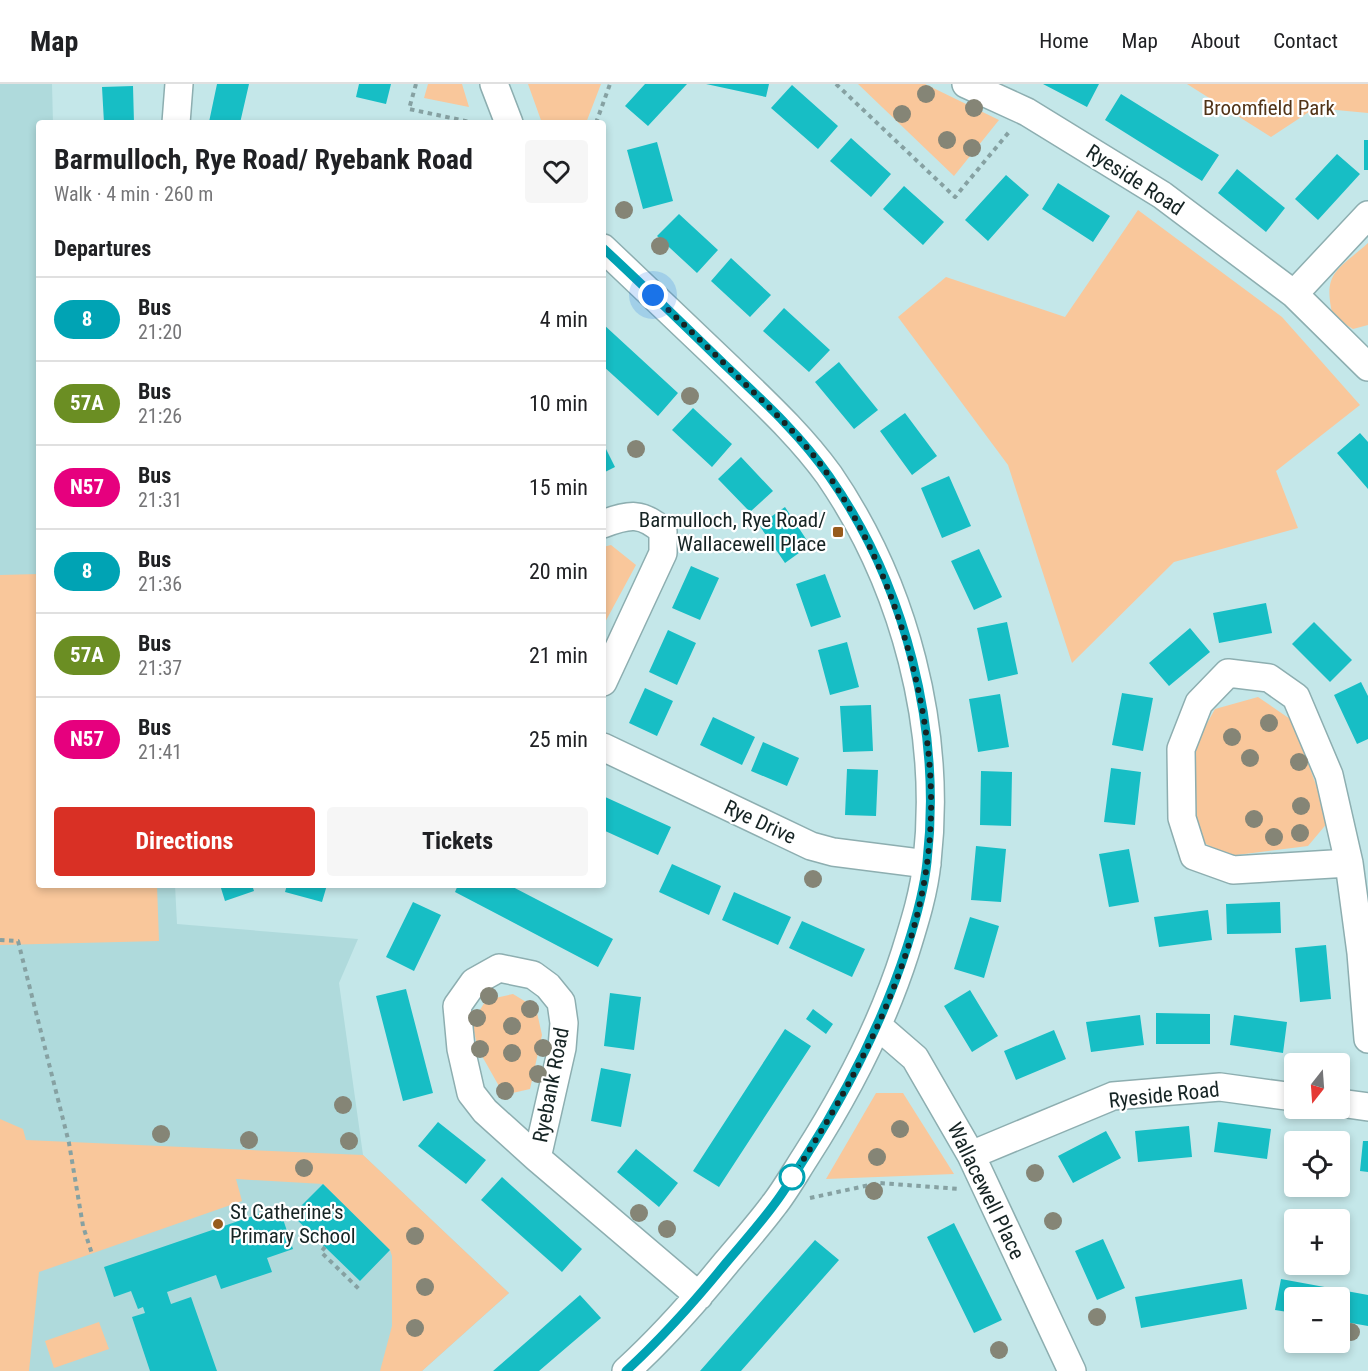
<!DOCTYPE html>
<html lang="en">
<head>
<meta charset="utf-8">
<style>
  body { margin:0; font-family:"Roboto Condensed",sans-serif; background:#f6f6f6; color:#202124; height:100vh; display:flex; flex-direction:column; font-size:22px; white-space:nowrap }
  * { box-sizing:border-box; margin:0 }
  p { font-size:20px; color:#757577 }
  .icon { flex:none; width:33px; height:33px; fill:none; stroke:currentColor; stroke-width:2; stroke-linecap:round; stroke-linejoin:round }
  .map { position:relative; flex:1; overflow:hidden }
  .sheet { position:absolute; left:36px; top:36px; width:570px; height:768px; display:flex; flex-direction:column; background:#fff; border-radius:6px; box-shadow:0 3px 9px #0003 }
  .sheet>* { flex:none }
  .badge { padding:0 12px; border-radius:20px; font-size:21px; line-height:39px }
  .needle { width:39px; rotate:197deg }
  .tools { position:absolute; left:1284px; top:969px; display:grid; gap:12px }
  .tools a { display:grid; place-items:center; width:66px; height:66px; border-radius:6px; background:#fff; box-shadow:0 3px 9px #0003; font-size:30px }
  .you { position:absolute; width:30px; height:30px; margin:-15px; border:4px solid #fff; border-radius:50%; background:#1a73e8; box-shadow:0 0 0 9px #1a73e833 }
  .map>.badge { position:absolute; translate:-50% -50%; box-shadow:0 0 0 3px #fff }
  h2 { padding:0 18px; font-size:22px; line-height:54px }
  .round { display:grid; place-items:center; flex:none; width:63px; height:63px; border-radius:6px; background:#f6f6f6 }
  .headline { display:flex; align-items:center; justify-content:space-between; height:102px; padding:0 18px }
  h1 { font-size:28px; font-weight:700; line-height:45px }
  .button { display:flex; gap:12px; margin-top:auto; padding:12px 18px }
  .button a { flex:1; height:69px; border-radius:6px; background:#d93025; color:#fff; font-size:24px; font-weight:700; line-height:69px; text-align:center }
  .button a+a { background:#f6f6f6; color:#202124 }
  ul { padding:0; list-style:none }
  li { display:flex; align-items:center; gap:18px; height:84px; padding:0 18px; border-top:2px solid #e0e0e0 }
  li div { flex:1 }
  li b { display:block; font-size:22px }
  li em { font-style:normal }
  li .badge { min-width:66px; font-weight:700; text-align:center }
  header { display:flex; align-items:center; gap:36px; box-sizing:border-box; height:84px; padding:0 30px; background:#fff; border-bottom:2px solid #e0e0e0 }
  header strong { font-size:28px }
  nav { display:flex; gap:33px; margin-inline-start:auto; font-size:21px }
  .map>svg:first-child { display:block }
</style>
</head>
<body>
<header>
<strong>Map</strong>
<nav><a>Home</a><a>Map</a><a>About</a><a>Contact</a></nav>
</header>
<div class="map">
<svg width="1368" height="1287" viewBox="0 0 1368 1287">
  <rect width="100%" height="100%" fill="#c4e7e9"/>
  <path fill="#afdadc" d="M0 0H52L53 39H39V801H175L177 840 358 855 339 899 363 1071 509 1209 422 1287H0Z"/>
  <path fill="#f9c79b" d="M428 0H462L469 23 424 14Z
    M528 0H601L586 39H542Z
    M858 0H925L999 36 954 92Z
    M1187 0H1368V29L1315 24 1271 53Z
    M1138 126 1282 233 1360 321 1276 387 1298 444 1174 478 1072 579 1008 381 898 233 946 193 1065 233Z
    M1368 159V241L1353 245 1333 233C1322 188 1337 187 1368 159Z
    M611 461 636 481 603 542V463Z
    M39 490V801H157L159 857 0 861V491Z
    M1258 613 1293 637 1329 737 1308 762 1229 772 1204 759 1190 733 1197 657 1215 625Z
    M513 910 536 924 542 951 530 1005 504 1011 478 965 472 939 486 916Z
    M876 1009H903L954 1090 826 1095Z
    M0 1035 23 1045 26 1056 363 1071 509 1209 422 1287H380L392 1242V1172L390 1166 323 1100 236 1095 242 1117 39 1188 29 1287H0Z
    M99 1238 109 1265 54 1284 45 1257Z"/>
  <path fill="#17bec5" d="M217 0H249L240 39 209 38Z
    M359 0H391L386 20 356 13Z
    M645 0H687L648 42 625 22Z
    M706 0H769L766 13Z
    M1043 0H1099L1087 23Z
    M792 1 838 42 818 65 771 24Z
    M133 2 134 39H104L102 3Z
    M1121 10 1219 71 1202 97 1105 36Z
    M851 54 891 90 871 113 830 77Z
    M1364 56H1368V86H1364Z
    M657 58 673 117 643 125 627 66Z
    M1337 70 1360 90 1318 136 1295 115Z
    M1237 85 1285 124 1266 148 1218 109Z
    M1006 91 1029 111 988 157 965 136Z
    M1058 99 1110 132 1093 158 1042 125Z
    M904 102 944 138 923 161 883 125Z
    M679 130 718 166 697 189 657 152Z
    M731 174 771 211 750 233 711 197Z
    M784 224 830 266 809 288 763 247Z
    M603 240 678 309 658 332 603 282Z
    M839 278 878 326 854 345 815 298Z
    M693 324 732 360 712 383 672 346Z
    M905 329 937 372 912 391 880 347Z
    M1360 349 1368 358V405L1337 369Z
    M603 359 615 383 603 389Z
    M741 373 773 407 750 428 718 395Z
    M949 392 971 442 942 454 921 404Z
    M785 423 810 461 785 479 759 441Z
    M979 465 1002 513 974 526 951 477Z
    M691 482 719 494 700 536 672 524Z
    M825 490 841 533 811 543 796 500Z
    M1266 519 1272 549 1219 559 1213 529Z
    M1007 538 1018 590 988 597 977 544Z
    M1314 538 1352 576 1330 598 1292 560Z
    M1190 544 1210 568 1169 602 1149 579Z
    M668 546 696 559 677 601 649 588Z
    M847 558 859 603 830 611 818 566Z
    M1361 598 1368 612V655L1357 660 1334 611Z
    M645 604 673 617 657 652 629 639Z
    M1122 609 1153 614 1143 667 1112 661Z
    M1000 610 1009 663 978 668 969 615Z
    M871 621 873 667 843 668 840 622Z
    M713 633 755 653 742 681 700 661Z
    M763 658 799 674 787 702 751 687Z
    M1111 684 1141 688 1135 741 1104 738Z
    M847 685 878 686 876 732 845 731Z
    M981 687 1012 688 1011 742 980 741Z
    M603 712 671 743 658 771 603 746Z
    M976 762 1006 765 1001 818 971 816Z
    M1129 765 1139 818 1109 823 1099 770Z
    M672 780 721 802 709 831 659 808Z
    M220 801H252L254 807 225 817Z
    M287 801H327L322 818 285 808Z
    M458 801H509L613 855 598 883 455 808Z
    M734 808 791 833 778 861 722 836Z
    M413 818 441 831 414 887 386 873Z
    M1280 818 1281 849 1227 850 1226 820Z
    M1208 826 1212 856 1159 863 1154 833Z
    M970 833 999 842 984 894 954 885Z
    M802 837 865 865 852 893 789 864Z
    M1326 861 1331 915 1300 918 1295 864Z
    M406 905 433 1009 403 1017 376 912Z
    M970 906 998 952 972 968 944 922Z
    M610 909 641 913 634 966 604 962Z
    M813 925 833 940 826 950 806 935Z
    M1156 929 1210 930V960H1156Z
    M1140 931 1144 961 1091 968 1086 938Z
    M1234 931 1287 938 1283 969 1230 961Z
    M785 945 811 962 719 1103 693 1087Z
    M1054 946 1066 975 1016 996 1004 967Z
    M601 984 631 990 621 1043 591 1037Z
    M438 1038 486 1076 466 1100 418 1062Z
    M1218 1038 1271 1045 1267 1075 1214 1068Z
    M1189 1042 1192 1073 1138 1078 1135 1047Z
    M1106 1047 1121 1074 1073 1099 1058 1072Z
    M1292 1048 1346 1055 1341 1086 1340 1085V1058H1294V1079L1288 1078Z
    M1363 1057H1368V1088L1360 1087Z
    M636 1065 678 1099 659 1123 617 1088Z
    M502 1093 582 1165 562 1188 481 1116Z
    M323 1100 390 1166 360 1197 292 1131Z
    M279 1123 293 1165 267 1174 272 1188 221 1205 216 1191 167 1208 171 1220 191 1213 217 1287H150L132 1233 145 1229 143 1223 138 1225 131 1207 114 1213 104 1183Z
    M954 1139 1002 1236 974 1249 927 1153Z
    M1103 1155 1125 1204 1097 1216 1075 1167Z
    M815 1156 839 1176 741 1287H700Z
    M1242 1195 1247 1225 1141 1244 1135 1213Z
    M1281 1195 1368 1211V1242L1340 1237V1214H1294V1229L1275 1226Z
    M580 1211 601 1234 560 1269 539 1287H493Z"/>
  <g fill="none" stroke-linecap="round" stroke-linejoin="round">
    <g stroke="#8daeb0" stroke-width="30">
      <path id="minor" d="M494 0 509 39
        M966 0 1027 28 1162 111 1294 210 1368 283
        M176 39 179 0
        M603 164C645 204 687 244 729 284 764 318 800 351 829 391 905 502 942 645 927 778 924 809 914 840 905 869 882 941 847 1008 806 1072 795 1089 785 1107 773 1122 758 1142 742 1160 726 1179 695 1217 662 1254 626 1287
        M1294 210 1368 131
        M603 440C629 430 642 428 663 447V469L603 598
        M603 663 811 762 833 768 927 780
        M1349 779 1233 786 1194 772 1182 734 1181 665 1199 619 1228 589 1269 594 1296 613 1329 691 1349 779 1361 869 1368 955
        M878 942 915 974 971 1071 1072 1287
        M1340 1019 1368 1023
        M971 1071 1113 1012 1220 1003 1294 1013
        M537 1074 562 964 564 939 561 918 548 902 533 891 499 884 474 898 457 922 461 965 471 1009 485 1027 537 1074 699 1212"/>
    </g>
    <path stroke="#86a1a2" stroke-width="4" stroke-dasharray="4.5 4.5" stroke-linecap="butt" d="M416 0 409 25 475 39
      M836 0 955 113 1009 48
      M596 39 610 0
      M0 856 18 857 69 1059 83 1142 92 1170
      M810 1114 879 1099 960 1105
      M325 1163 321 1168 359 1205"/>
    <use href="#minor" stroke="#fff" stroke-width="27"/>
  </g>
  <g fill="#858576">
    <circle cx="926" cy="10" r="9"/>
    <circle cx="974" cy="24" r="9"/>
    <circle cx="902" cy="30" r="9"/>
    <circle cx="947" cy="56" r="9"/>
    <circle cx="972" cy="64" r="9"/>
    <circle cx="624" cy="126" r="9"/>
    <circle cx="660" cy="162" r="9"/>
    <circle cx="690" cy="312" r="9"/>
    <circle cx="636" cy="365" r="9"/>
    <circle cx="1269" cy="639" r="9"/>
    <circle cx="1232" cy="653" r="9"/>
    <circle cx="1250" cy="674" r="9"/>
    <circle cx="1299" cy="678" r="9"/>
    <circle cx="1301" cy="722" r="9"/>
    <circle cx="1254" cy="735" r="9"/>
    <circle cx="1300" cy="749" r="9"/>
    <circle cx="1274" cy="753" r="9"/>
    <circle cx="813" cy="795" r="9"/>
    <circle cx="489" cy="912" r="9"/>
    <circle cx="530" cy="925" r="9"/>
    <circle cx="477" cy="934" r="9"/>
    <circle cx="512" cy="942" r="9"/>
    <circle cx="543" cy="964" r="9"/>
    <circle cx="480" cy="965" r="9"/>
    <circle cx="512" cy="969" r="9"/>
    <circle cx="538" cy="990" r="9"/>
    <circle cx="505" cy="1007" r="9"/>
    <circle cx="343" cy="1021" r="9"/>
    <circle cx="900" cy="1045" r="9"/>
    <circle cx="161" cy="1050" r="9"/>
    <circle cx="249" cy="1056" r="9"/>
    <circle cx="349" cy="1057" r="9"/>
    <circle cx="877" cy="1073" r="9"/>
    <circle cx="304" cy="1084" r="9"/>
    <circle cx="1035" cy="1089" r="9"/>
    <circle cx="874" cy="1107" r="9"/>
    <circle cx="639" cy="1129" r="9"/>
    <circle cx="1053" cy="1137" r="9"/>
    <circle cx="667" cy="1145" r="9"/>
    <circle cx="415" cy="1152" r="9"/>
    <circle cx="425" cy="1203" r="9"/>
    <circle cx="1097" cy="1233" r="9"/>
    <circle cx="415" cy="1244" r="9"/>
    <circle cx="1351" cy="1248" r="9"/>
    <circle cx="999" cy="1266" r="9"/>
  </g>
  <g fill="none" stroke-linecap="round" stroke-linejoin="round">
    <g stroke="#fff" stroke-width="14">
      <path id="line" d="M603 164C644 202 684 241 724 280 761 315 799 349 829 392 906 502 942 645 927 778 924 807 916 835 907 863 883 937 848 1006 806 1072 795 1089 785 1107 773 1122 758 1142 742 1160 726 1179 695 1217 662 1254 626 1287"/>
    </g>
    <use href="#line" stroke="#00a3b4" stroke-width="9"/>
    <path stroke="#162424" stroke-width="6" stroke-dasharray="0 10.8" d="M653 211C683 240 714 269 744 299 774 328 805 357 829 392 865 445 891 504 908 565 928 635 937 708 927 780 912 891 853 1001 792 1093"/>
  </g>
  <g fill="#975b1c" stroke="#fff" stroke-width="2">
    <rect x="832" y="442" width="12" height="12" rx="3"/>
    <circle cx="218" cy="1140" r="6"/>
  </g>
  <circle fill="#fff" stroke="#00a3b4" stroke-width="3" cx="792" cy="1093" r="12"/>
  <g text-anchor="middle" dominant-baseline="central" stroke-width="4.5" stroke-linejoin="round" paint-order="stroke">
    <g font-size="21" fill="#523418" stroke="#fff">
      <text x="1269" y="24">Broomfield Park</text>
    </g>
    <g font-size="21" fill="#162424" stroke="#fff">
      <text transform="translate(1135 96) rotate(33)">Ryeside Road</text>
      <text transform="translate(760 738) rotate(25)">Rye Drive</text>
      <text transform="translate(551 1001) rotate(-79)">Ryebank Road</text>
      <text transform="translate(1164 1011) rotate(-6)">Ryeside Road</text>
      <text transform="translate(986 1107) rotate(64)">Wallacewell Place</text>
    </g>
    <g font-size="21" fill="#162424" stroke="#fff" text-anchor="end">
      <text x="826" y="436">Barmulloch, Rye Road/<tspan x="826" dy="24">Wallacewell Place</tspan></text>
      <text x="230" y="1128" text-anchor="start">St Catherine's<tspan x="230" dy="24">Primary School</tspan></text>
    </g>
  </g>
</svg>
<div class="tools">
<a><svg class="needle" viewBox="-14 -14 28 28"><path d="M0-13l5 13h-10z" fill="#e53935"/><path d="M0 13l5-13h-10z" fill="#757577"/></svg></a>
<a><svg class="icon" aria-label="locate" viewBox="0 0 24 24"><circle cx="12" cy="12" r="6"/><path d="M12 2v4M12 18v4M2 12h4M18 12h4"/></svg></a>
<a>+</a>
<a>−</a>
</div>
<div class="you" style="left:653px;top:211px"></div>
<section class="sheet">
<div class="headline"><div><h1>Barmulloch, Rye Road/ Ryebank Road</h1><p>Walk · 4 min · 260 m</p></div><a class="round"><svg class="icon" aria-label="heart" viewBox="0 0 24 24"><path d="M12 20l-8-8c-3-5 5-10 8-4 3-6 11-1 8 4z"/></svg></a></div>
<h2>Departures</h2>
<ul>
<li><span class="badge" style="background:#00a3b4;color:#fff">8</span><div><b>Bus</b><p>21:20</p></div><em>4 min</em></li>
<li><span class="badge" style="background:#6b8e23;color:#fff">57A</span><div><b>Bus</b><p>21:26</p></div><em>10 min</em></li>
<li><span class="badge" style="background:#e6007e;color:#fff">N57</span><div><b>Bus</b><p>21:31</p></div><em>15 min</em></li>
<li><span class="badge" style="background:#00a3b4;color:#fff">8</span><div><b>Bus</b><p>21:36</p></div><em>20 min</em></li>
<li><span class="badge" style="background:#6b8e23;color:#fff">57A</span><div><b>Bus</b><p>21:37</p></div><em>21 min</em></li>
<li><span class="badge" style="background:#e6007e;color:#fff">N57</span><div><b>Bus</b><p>21:41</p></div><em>25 min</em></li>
</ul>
<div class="button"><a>Directions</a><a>Tickets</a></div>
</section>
</div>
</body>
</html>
